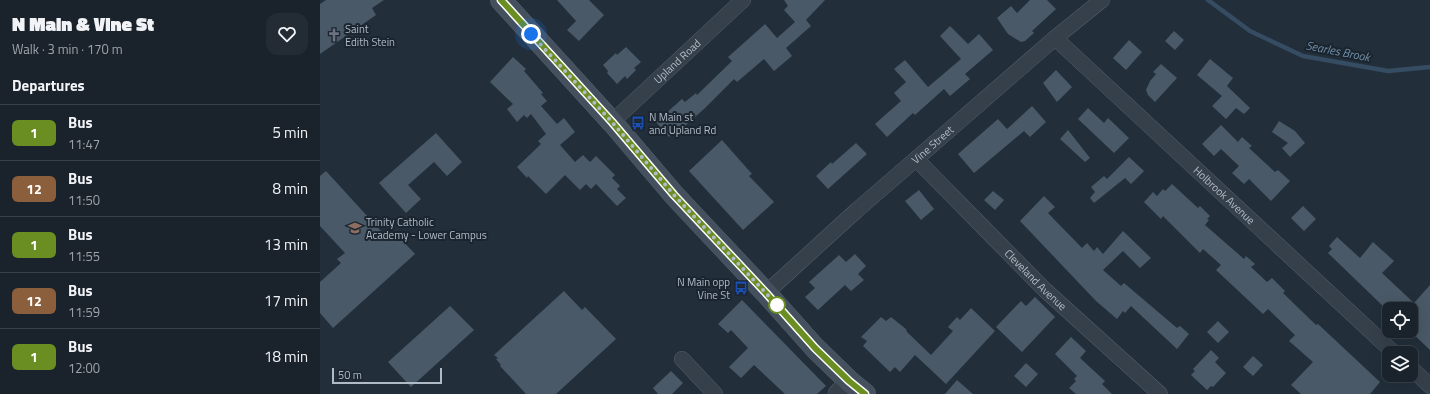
<!DOCTYPE html>
<html lang="en">
<head>
<meta charset="utf-8">
<style>
  body { margin:0; font-family:"Titillium Web",sans-serif; background:#232b34; color:#f1f3f6; height:100vh; display:flex; flex-direction:column; font-size:15px; white-space:nowrap }
  * { box-sizing:border-box; margin:0 }
  p { font-size:13px; color:#9fa4a9 }
  .icon { flex:none; width:22px; height:22px; fill:none; stroke:currentColor; stroke-width:2; stroke-linecap:round; stroke-linejoin:round }
  .map { position:relative; flex:1; overflow:hidden }
  .drawer { display:flex; flex-direction:column; background:#1a232c; width:320px }
  .drawer>* { flex:none }
  .badge { padding:0 8px; border-radius:6px; font-size:14px; line-height:26px }
  .tools { position:absolute; left:1062px; top:302px; display:grid; gap:8px }
  .tools a { display:grid; place-items:center; width:36px; height:36px; border-radius:8px; background:#1a232c; box-shadow:0 4px 16px #0002,0 0 0 1px #384048; font-size:20px }
  .scale { position:absolute; left:12px; bottom:10px; width:110px; box-sizing:border-box; padding-left:4px; border:2px solid #b1bbc7; border-top:0; font-size:11px; line-height:14px; white-space:nowrap; color:#b1bbc7; -webkit-text-stroke:3px #1b252f; paint-order:stroke }
  .you { position:absolute; width:20px; height:20px; margin:-10px; border:3px solid #fff; border-radius:50%; background:#1a73e8; box-shadow:0 0 0 6px #1a73e833 }
  .map>.badge { position:absolute; translate:-50% -50%; box-shadow:0 0 0 2px #fff }
  h2 { padding:0 12px; font-size:15px; line-height:36px }
  .round { display:grid; place-items:center; flex:none; width:42px; height:42px; border-radius:12px; background:#232b34 }
  .head { display:flex; align-items:center; justify-content:space-between; height:68px; padding:0 12px }
  h1 { font-size:19px; font-weight:800; line-height:30px }
  ul { padding:0; list-style:none }
  li { display:flex; align-items:center; gap:12px; height:56px; padding:0 12px; border-top:1px solid #384048 }
  li div { flex:1 }
  li b { display:block; font-size:15px }
  li em { font-style:normal }
  li .badge { min-width:44px; font-weight:700; text-align:center }
  main { display:flex; flex:1; min-height:0 }
  .map>svg:first-child { display:block }
</style>
</head>
<body>
<main>
<section class="drawer">
<div class="head"><div><h1>N Main &amp; Vine St</h1><p>Walk · 3 min · 170 m</p></div><a class="round"><svg class="icon" aria-label="heart" viewBox="0 0 24 24"><path d="M12 20l-8-8c-3-5 5-10 8-4 3-6 11-1 8 4z"/></svg></a></div>
<h2>Departures</h2>
<ul>
<li><span class="badge" style="background:#6b8e23;color:#fff">1</span><div><b>Bus</b><p>11:47</p></div><em>5 min</em></li>
<li><span class="badge" style="background:#8b5e3c;color:#fff">12</span><div><b>Bus</b><p>11:50</p></div><em>8 min</em></li>
<li><span class="badge" style="background:#6b8e23;color:#fff">1</span><div><b>Bus</b><p>11:55</p></div><em>13 min</em></li>
<li><span class="badge" style="background:#8b5e3c;color:#fff">12</span><div><b>Bus</b><p>11:59</p></div><em>17 min</em></li>
<li><span class="badge" style="background:#6b8e23;color:#fff">1</span><div><b>Bus</b><p>12:00</p></div><em>18 min</em></li>
</ul>
</section>
<div class="map">
<svg width="1110" height="394" viewBox="0 0 1110 394">
  <rect width="100%" height="100%" fill="#222f3a"/>
  <g fill="none" stroke-linecap="round" stroke-linejoin="round">
    <path stroke="#354c62" stroke-width="4.5" d="M888 0 930 31 983 56 1068 71 1110 67"/>
  </g>
  <path fill="#4a5967" d="M6 0H64L52 8 56 15 0 54V4Z
    M237 0H269L284 15 259 41 247 30 256 21Z
    M464 0H505L486 20 491 26 466 48 472 56 454 71 444 59 417 82 414 79 384 109 359 131 358 129 349 137 336 122 362 99 365 102 376 93 377 95 412 61 408 57 445 24 457 38 475 22 464 10 468 6Z
    M710 0H727L736 9 712 31 714 33 705 41 701 42 688 34 677 18 691 6 697 13Z
    M630 26 648 44 659 34 673 50 645 74 650 79 630 96 624 89 595 115 593 113 567 137 555 124 581 101 574 93 586 82 574 69 585 60 608 87 641 59 620 36Z
    M854 31 864 40 855 50 845 41Z
    M809 40 822 52 806 70 793 58Z
    M306 47 321 62 314 68 316 70 307 79 305 76 297 84 287 73 288 71 283 65 296 53 297 55Z
    M193 57 206 69 204 71 223 93 221 94 227 101 221 106 237 124 244 118 255 132 240 145 255 162 263 155 270 162 276 156 295 175 292 178 300 186 297 189 306 198 297 206 276 184 271 189 266 184 260 190 245 175 226 194 208 176 207 178 197 167 221 144 218 141 226 134 211 114 207 118 204 115 197 122 187 109 193 104 170 82Z
    M890 59 913 78 907 86 930 108 924 114 916 108 906 119 892 106 902 96 877 75Z
    M841 64 857 78 835 102 828 95 826 90 830 81 836 74 833 72Z
    M736 70 752 87 737 102 723 83Z
    M712 106 726 122 710 137 704 131 654 173 638 154 678 119 687 129Z
    M768 108 784 123 788 118 809 138 794 153 758 119Z
    M959 121 975 131 985 143 970 157 962 148 968 143 952 132Z
    M901 125 918 142 922 137 932 146 929 148 955 172 958 170 970 181 951 201 929 179 924 184 912 173 919 166 901 149 894 156 882 144Z
    M748 130 770 158 765 162 740 139Z
    M116 133 142 162 127 176 114 162 88 185 101 199 86 213 59 183Z
    M402 140 432 174 429 176 454 202 423 230 369 171Z
    M536 143 547 154 508 189 496 176 511 162 512 164Z
    M809 157 824 171 811 184 805 178 774 203 770 198 775 192 771 187 784 176 787 179Z
    M6 171 70 241 77 235 95 254 13 328 0 313V282L21 263 17 259 25 253 0 226V176Z
    M852 184 878 208 880 206 890 216 887 219 889 220 885 225 924 259 926 256 935 264 931 267 947 282 952 278 965 291 963 293 996 325 998 324 1060 382 1050 394H981L971 385 993 362 969 341 975 335 948 309 943 314 896 270 901 265 883 249 880 253 843 216 841 219 824 202 833 192 837 196 843 189 845 191Z
    M599 190 614 209 601 220 585 201Z
    M673 191 684 200 675 210 664 200Z
    M724 196 735 207 728 213 762 248 767 243 774 251 777 247 783 254 803 231 831 258 820 268 803 251 783 270 801 286 804 283 857 328 860 326 869 334 857 349 811 306 805 313 803 311 797 319 776 301 700 221Z
    M983 206 996 219 984 231 971 218Z
    M1017 237 1040 258 1053 242 1074 261 1062 273 1094 303 1110 285V350L1090 331H1091V309H1066L1008 253 1012 249 1009 246Z
    M535 254 546 266 538 274 544 280 531 291 525 285 498 310 485 297 495 288 489 282 519 255 526 262Z
    M244 291 262 310 265 307 296 339 236 394H206L180 366 181 365 176 359 178 358 174 355Z
    M715 297 735 317 702 352 676 327 701 301 706 306Z
    M422 300 506 386 497 394H465L434 365 421 378 409 367 428 348 411 330 408 333 398 324Z
    M130 306 154 330 91 387 68 362Z
    M651 308 675 331 626 384 595 355 580 372 575 367 570 372 543 346 547 341 541 337 561 317 566 321 571 317 586 329 587 332 611 355 633 331 628 327 637 317 640 320Z
    M898 321 909 332 898 343 887 332Z
    M751 337 766 351 760 358 785 381 782 384 792 394H756L749 388 756 381 754 379 757 376 735 354Z
    M891 350 899 358 895 362 906 373 893 387 891 386 887 390 871 375 875 371 873 369Z
    M933 356 943 365 933 376 923 367Z
    M706 363 718 374 706 387 694 376Z
    M351 371 363 383 352 394H338L333 388Z
    M637 380 653 394H625Z"/>
  <g fill="none" stroke-linecap="round" stroke-linejoin="round">
    <g stroke="#545e69" stroke-width="16">
      <g id="minor">
        <path id="s1" d="M735 38 1074 353"/>
        <path id="s2" d="M292 122 423 0"/>
        <path id="s3" d="M596 159 725 290 840 394"/>
        <path id="s4" d="M446 293 537 210 596 159 735 38 782 0"/>
        <path d="M362 359 395 394"/>
        <path d="M1091 368 1110 386"/>
      </g>
    </g>
    <g stroke="#545e69" stroke-width="19">
      <path id="tertiary" d="M517 394 529 381"/>
    </g>
    <g stroke="#545e69" stroke-width="22">
      <path id="secondary" d="M181 0 292 122 354 195 446 293 495 348 529 381 545 394"/>
    </g>
    <use href="#minor" stroke="#36404b" stroke-width="15"/>
    <use href="#tertiary" stroke="#36404b" stroke-width="18"/>
    <use href="#secondary" stroke="#44505e" stroke-width="21"/>
  </g>
  <g fill="none" stroke-linecap="round" stroke-linejoin="round">
    <g stroke="#fff" stroke-width="9">
      <path id="line" d="M181 0 292 122 354 195 446 293 495 348 529 381 545 394"/>
    </g>
    <use href="#line" stroke="#6b8e23" stroke-width="6"/>
    <path stroke="#b1bbc7" stroke-width="4" stroke-dasharray="0 7.2" d="M211 34 292 122 354 195 457 305"/>
  </g>
  <defs>
    <g id="church-bare" transform="scale(1.08)"><path d="M-1.2-6h2.4v3.5h3.3v2.4h-3.3V6h-2.4V-.1h-3.3v-2.4h3.3Z" fill="#6b7280" stroke="#1b252f" stroke-width="2.5" paint-order="stroke"/></g>
    <g id="bus-bare" transform="scale(1.08)"><path d="M-5-6H5V4H4V6H2V4H-2V6H-4V4H-5ZM-3.5-4V0h7V-4ZM-3.5 1.2v1.5H-2V1.2ZM2 1.2v1.5H3.5V1.2Z" fill="#1a4fb4" stroke="#1b252f" stroke-width="2.5" paint-order="stroke"/></g>
    <g id="school-bare" transform="scale(1.08)"><path d="M0-5L7-2L0 1L-7-2ZM-4 1L0 2.5L4 1V4Q0 6-4 4Z" fill="#8d6e63" stroke="#1b252f" stroke-width="2.5" paint-order="stroke"/></g>
  </defs>
  <g fill-rule="evenodd">
    <use href="#church-bare" x="14" y="35"/>
    <use href="#bus-bare" x="318" y="123"/>
    <use href="#school-bare" x="35" y="228"/>
    <use href="#bus-bare" x="421" y="288"/>
  </g>
  <circle fill="#fff" stroke="#6b8e23" stroke-width="2" cx="457" cy="305" r="8"/>
  <g text-anchor="middle" dominant-baseline="central" stroke-width="4" stroke-linejoin="round" paint-order="stroke">
    <g font-size="11" fill="#b1bbc7" stroke="#1b252f" text-anchor="start">
      <text x="25" y="29">Saint<tspan x="25" dy="13">Edith Stein</tspan></text>
      <text x="329" y="117">N Main st<tspan x="329" dy="13">and Upland Rd</tspan></text>
      <text x="46" y="222">Trinity Catholic<tspan x="46" dy="13">Academy - Lower Campus</tspan></text>
      <text x="410" y="282" text-anchor="end">N Main opp<tspan x="410" dy="13">Vine St</tspan></text>
    </g>
    <g font-size="11" fill="#b1bbc7" stroke="#1b252f">
      <text stroke="none"><textPath href="#s2" startOffset="89">Upland Road</textPath></text>
      <text stroke="none"><textPath href="#s4" startOffset="223">Vine Street</textPath></text>
      <text stroke="none"><textPath href="#s1" startOffset="231">Holbrook Avenue</textPath></text>
      <text stroke="none"><textPath href="#s3" startOffset="170">Cleveland Avenue</textPath></text>
    </g>
    <g font-size="12" font-style="italic" fill="#718faa" stroke="#1b252f">
      <text transform="translate(1018 51) rotate(11)">Searles Brook</text>
    </g>
  </g>
</svg>
<div class="tools">
<a><svg class="icon" aria-label="locate" viewBox="0 0 24 24"><circle cx="12" cy="12" r="6"/><path d="M12 2v4M12 18v4M2 12h4M18 12h4"/></svg></a>
<a><svg class="icon" aria-label="layers" viewBox="0 0 24 24"><path d="M12 4l9 5-9 5-9-5zM3 14l9 5 9-5"/></svg></a>
</div>
<div class="scale">50 m</div>
<div class="you" style="left:211px;top:34px"></div>
</div>
</main>
</body>
</html>
